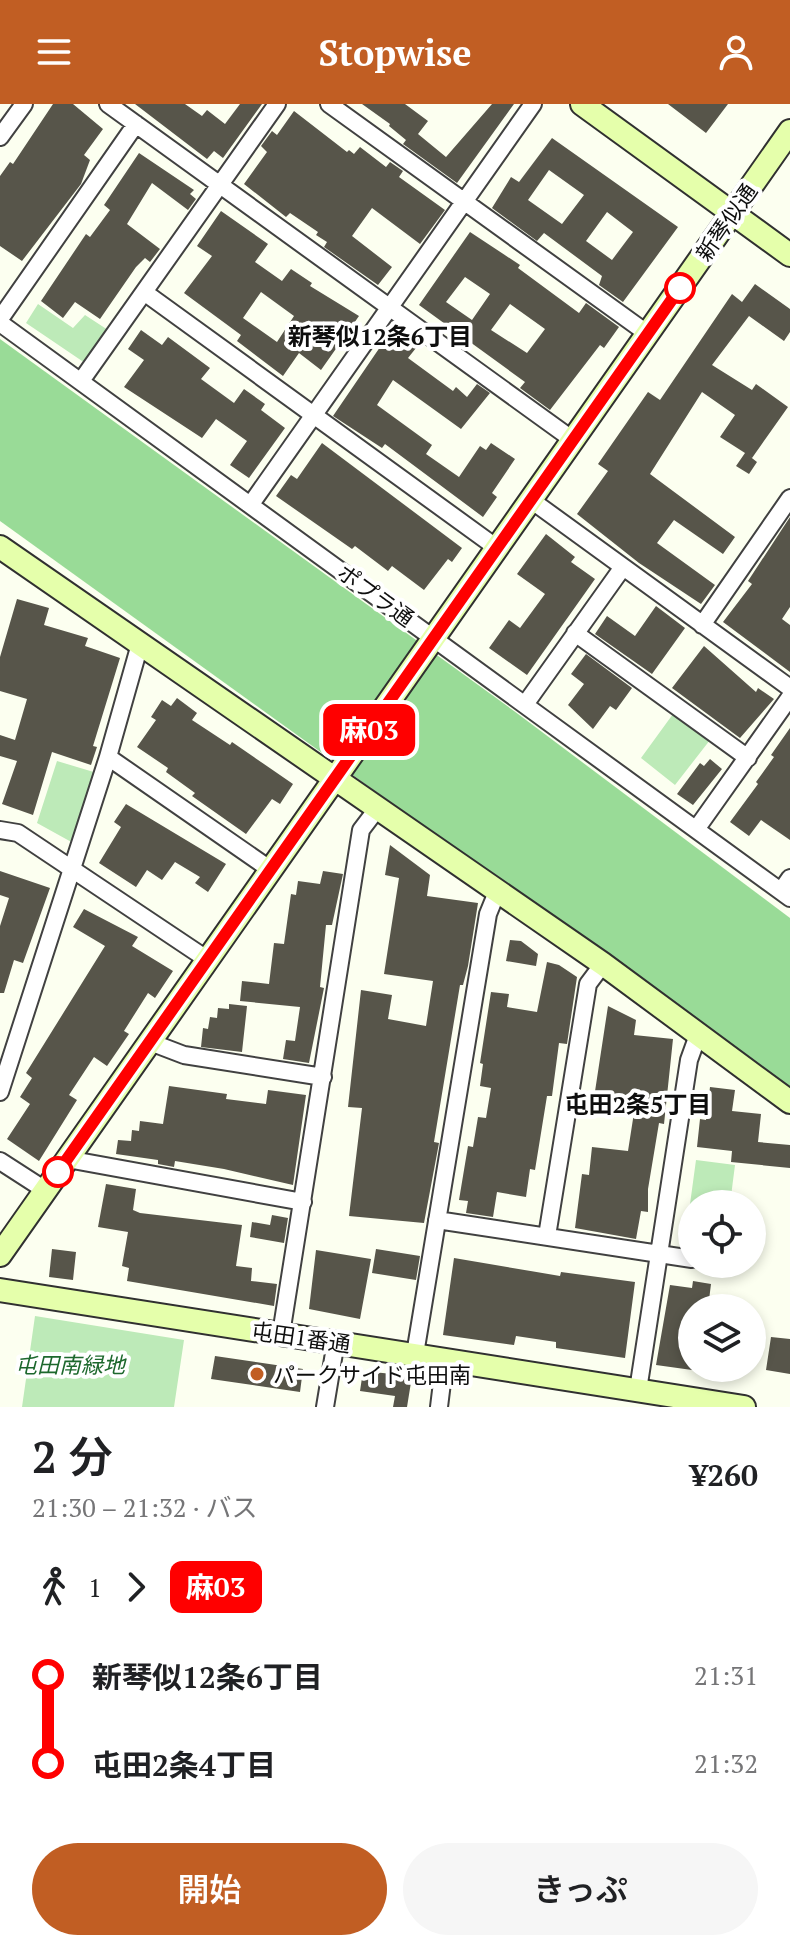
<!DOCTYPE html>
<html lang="ja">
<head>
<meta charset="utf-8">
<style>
  body { margin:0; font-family:"PT Serif","Noto Sans JP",serif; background:#f6f6f6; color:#202124; height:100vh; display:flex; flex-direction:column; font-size:30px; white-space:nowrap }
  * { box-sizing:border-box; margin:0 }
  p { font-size:26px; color:#757577 }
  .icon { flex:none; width:44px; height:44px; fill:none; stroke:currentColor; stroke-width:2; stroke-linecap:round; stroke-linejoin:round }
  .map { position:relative; height:1303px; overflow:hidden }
  .panel { display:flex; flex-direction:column; background:#fff; flex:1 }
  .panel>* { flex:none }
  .badge { padding:0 16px; border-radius:12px; font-size:28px; line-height:52px }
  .buttons { position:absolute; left:678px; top:1086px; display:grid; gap:16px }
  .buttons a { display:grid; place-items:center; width:88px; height:88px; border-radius:50%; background:#fff; box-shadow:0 4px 12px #0003; font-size:40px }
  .map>.badge { position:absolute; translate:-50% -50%; box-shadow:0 0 0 4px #fff }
  .legs { display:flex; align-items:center; gap:12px; height:88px; padding:0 32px; font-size:26px }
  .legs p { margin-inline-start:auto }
  .summary { display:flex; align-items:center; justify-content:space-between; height:136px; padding:0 32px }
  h1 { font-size:44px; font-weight:600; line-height:60px }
  .primary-button { display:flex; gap:16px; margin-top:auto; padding:16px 32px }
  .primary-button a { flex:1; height:92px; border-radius:48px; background:#c15e23; color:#fff; font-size:32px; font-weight:600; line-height:92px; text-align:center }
  .primary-button a+a { background:#f6f6f6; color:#202124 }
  ul { padding:0 32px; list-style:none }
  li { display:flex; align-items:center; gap:28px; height:88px; font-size:30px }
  li i { display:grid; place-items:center; width:12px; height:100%; margin:0 10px; background:currentColor }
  li i::after { content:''; width:20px; height:20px; margin:-10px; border:6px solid; border-radius:50%; background:#fff }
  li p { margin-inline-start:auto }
  li:first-child i { background:linear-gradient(#0000 50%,currentColor 0) }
  li:last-child i { background:linear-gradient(currentColor 50%,#0000 0) }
  header { display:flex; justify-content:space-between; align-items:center; height:104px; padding:0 32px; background:#c15e23; color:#fff; font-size:36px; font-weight:600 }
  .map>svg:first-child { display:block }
</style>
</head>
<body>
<header><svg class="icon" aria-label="menu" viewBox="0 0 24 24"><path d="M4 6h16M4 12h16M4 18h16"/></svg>Stopwise<svg class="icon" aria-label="person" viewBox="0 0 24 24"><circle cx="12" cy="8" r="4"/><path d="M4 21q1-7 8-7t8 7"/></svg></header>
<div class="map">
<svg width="790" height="1303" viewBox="0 0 790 1303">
  <rect width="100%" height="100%" fill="#fcfff0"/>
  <path fill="#bdeab8" d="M38 200 73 224 85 211 108 226 85 259 26 219Z
    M673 610 710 636 675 681 641 654Z
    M57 657 97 669 75 740 37 719Z
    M696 1056 735 1061 730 1100H692V1138L685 1137Z
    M35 1212 184 1236 174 1303H22Z"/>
  <path fill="#99db97" d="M0 235 514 607 790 814V986L0 417Z"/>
  <path fill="#57554a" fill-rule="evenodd" d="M53 0H73L103 25 84 51 90 56 81 80 22 157 0 142V72L10 58 13 60Z
    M135 0H185L202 12 207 6 225 20 240 0H262L223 54 214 47 207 55Z
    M362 0H405L428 17 418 30 446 53 492 0H514L457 79 403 40 406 36 389 22 390 20Z
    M668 0H728L706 29Z
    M294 7 347 48 349 46 354 50 360 43 386 63 390 58 403 67 399 73 445 106 420 140 372 104 352 132 392 163 378 181 324 143 327 138 316 131 318 128 290 109 286 113 244 80 267 48 261 42 272 27 277 31Z
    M552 34 678 123 623 198 599 181 602 172 544 129 537 137 492 104 511 73 519 78ZM549 66 584 91 562 120 528 96ZM607 108 633 128 612 156 586 137Z
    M139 49 194 86 190 90 196 95 188 106 152 79 127 120 160 145 150 158 145 154 136 163 100 215 75 198 63 214 41 197 86 130 90 133 110 106 104 101Z
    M221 107 268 140 255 158 282 177 291 165 312 179 310 182 359 212 321 266 299 249 283 272 237 237 241 231 184 189 212 152 197 142ZM261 188 294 212 277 238 243 214Z
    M470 128 520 161 518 164 579 209 586 199 619 223 604 244 600 241 550 306 520 284 525 278 419 201ZM465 173 490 190 472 216 446 198ZM510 200 545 225 527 249 491 226Z
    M755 180 790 205V228L784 237 749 212 712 261 752 286 756 280 788 303 752 354 748 351 757 358 749 370 736 362 745 349 720 333 735 311 702 288 650 370 735 433 723 450 674 416 657 439 715 481 701 500 639 459 577 410 608 367 598 360 648 288 660 296 732 190 742 198Z
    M141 226 162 241 168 233 210 264 201 275 234 299 244 285 265 300 261 306 285 324 249 374 230 361 247 337 216 315 202 334 124 283 144 256 128 245Z
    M391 227 416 244 408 254 453 287 456 283 467 293 477 280 490 289 461 325 393 276 377 301 432 341 426 350 459 373 480 342 486 346 491 339 515 355 492 389 497 393 483 413 385 340 382 344 333 312Z
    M322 339 462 444 452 458 448 455 424 486 392 462 388 467 355 442 352 445 276 392 291 371 297 375Z
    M790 413V503L782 515 790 521V568L723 518 752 480 748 477Z
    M546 430 575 453 571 458 595 475 527 571 489 544 509 516 520 524 545 490 517 470Z
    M17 495 49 504 44 521 88 534 85 542 120 554 93 642 97 643 91 661 52 648 33 711 2 700 17 657 0 652V631L15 636 27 595 0 587V553Z
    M656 502 685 524 652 570 595 530 607 512 635 532Z
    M704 542 756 588 758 584 774 595 740 634 672 584Z
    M586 550 632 584 616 606 610 602 593 625 568 601 584 580 571 570Z
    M177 594 197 609 192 616 230 641 232 638 293 680 280 700 272 695 246 730 192 692 195 689 166 668 168 664 137 643 156 616 151 613 162 596 171 602Z
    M790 624V736L761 716 749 732 730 718 758 680 756 678 774 653 771 651Z
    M710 655 722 665 693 701 677 690 700 659 704 662Z
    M126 700 226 760 208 788 195 779 200 773 175 758 162 776 147 766 136 783 99 759 121 723 114 718Z
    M390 741 430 771 427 792 478 799 468 862 463 881H460L434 1038 439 1039 424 1119 349 1112 362 1004 348 1003 361 886 392 891 388 915 426 922 433 877 384 870 399 774 385 771Z
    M0 767 50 784 23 859 14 856 4 889H0V822L9 794 0 791Z
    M323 767 343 770 332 821H326L320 883 324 884 309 959 283 955 286 936 295 937 300 903 240 897 242 877 269 880 274 839 284 840 291 790 296 791 298 777 320 780Z
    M84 805 138 833 132 842 173 867 155 894 148 889 124 927 129 930 107 962 94 953 69 991 77 996 39 1057 7 1035 30 1000 20 993 32 974 26 969 105 842 73 823Z
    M510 836 521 837 538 850 536 862 506 857Z
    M547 858 559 861 577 873 567 940 559 939 552 992H547L535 1066 530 1065 526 1093 497 1088 493 1113 466 1109 468 1097 459 1096 468 1042 473 1043 478 1013 486 1014 491 984 480 982 483 960 480 959 491 888 509 890 507 903 537 908Z
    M229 900 247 902 242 948 201 943 203 924 208 925 210 913 217 914 218 904 229 905Z
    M608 902 636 916 634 931 673 935 664 1020 659 1019 648 1085V1108L641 1107 636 1135 575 1124 582 1070 589 1071 592 1043 628 1047 633 1015 634 1000 594 994Z
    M169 982 227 990 226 995 266 1000 268 986 306 991 293 1081 224 1065 175 1057 174 1063 158 1060V1056L116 1050 118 1036 131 1037 132 1026 139 1027 140 1017 163 1020Z
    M710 983 735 986 732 1007 761 1010 758 1038 790 1041V1064L731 1058 732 1047 697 1043 700 1015 706 1016Z
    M106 1080 136 1085 133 1106 140 1109 242 1121 236 1162 252 1164 251 1177 277 1180 274 1202 127 1177 129 1164 122 1162 128 1128 98 1123Z
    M272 1111 288 1114 284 1139 250 1133 252 1118 270 1121Z
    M52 1145 76 1148 73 1176 49 1173Z
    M376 1145 420 1152 416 1176 372 1169Z
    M316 1146 371 1155 360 1215 309 1205Z
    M454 1154 560 1172 561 1168 635 1178 625 1254 556 1244V1238L516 1232 514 1241 443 1231Z
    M693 1177 711 1180 708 1204H692V1266L656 1261 670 1181 692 1184Z
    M771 1233 790 1235V1270L766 1266Z
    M215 1252 303 1265 300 1288 211 1275Z
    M363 1267 412 1272 407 1303H393L395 1292 360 1287Z"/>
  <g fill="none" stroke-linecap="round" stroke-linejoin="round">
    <g stroke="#414141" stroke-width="20">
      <path id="street" d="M108 0 573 336
        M329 0 648 230
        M0 33 24 0
        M144 188 497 444
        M0 215 136 20
        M0 219 790 794
        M81 277 277 0
        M531 396 790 584
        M251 400 533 0
        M702 521 790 394
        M575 529 748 654
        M526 599 623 463
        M108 653 271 766
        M697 724 790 593
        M0 726 18 729 208 856
        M781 787 790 774
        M150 938 184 951 323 973
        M0 988 108 653 140 540
        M67 1055 303 1098
        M0 1057 45 1086
        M437 1116 692 1155
        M547 1132 588 880 603 860
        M281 1230 361 726 377 705
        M415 1250 488 810 497 788
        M638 1286 689 956 698 931
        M325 1303 336 1237
        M439 1303 445 1254"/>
    </g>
    <g stroke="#303030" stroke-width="26">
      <path id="secondary" d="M582 0 790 151
        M0 443 603 860 790 998
        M0 1151 790 27
        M0 1186 744 1303"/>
    </g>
    <use href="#street" stroke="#fff" stroke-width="16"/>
    <use href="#secondary" stroke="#e5ffab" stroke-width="22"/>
  </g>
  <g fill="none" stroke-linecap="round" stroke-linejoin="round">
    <g stroke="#fff" stroke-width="18">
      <path id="line-1" d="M58 1068 680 184"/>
    </g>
    <use href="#line-1" stroke="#f00" stroke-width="12"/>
  </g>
  <g fill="#fff" stroke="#f00" stroke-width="4">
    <circle cx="680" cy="184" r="14"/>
    <circle cx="58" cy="1068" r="14"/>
  </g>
  <circle fill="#c15e23" stroke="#fff" stroke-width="3" cx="257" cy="1270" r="8"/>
  <g text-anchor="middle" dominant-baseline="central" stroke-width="8" stroke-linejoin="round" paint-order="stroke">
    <g font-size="22" fill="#0e0e0e" stroke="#fff">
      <text transform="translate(726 118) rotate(-55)">新琴似通</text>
      <text transform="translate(376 491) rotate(36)">ポプラ通</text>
      <text transform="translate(301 1233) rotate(8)">屯田1番通</text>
    </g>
    <g font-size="22" font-style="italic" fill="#1d682d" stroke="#fff">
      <text x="70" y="1260">屯田南緑地</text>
    </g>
    <g font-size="22" fill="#0e0e0e" stroke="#fff" text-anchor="start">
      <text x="273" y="1270">パークサイド屯田南</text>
    </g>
    <g font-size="24" font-weight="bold" fill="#0e0e0e" stroke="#fff">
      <text x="380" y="232">新琴似12条6丁目</text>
      <text x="638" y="1000">屯田2条5丁目</text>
    </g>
  </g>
</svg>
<div class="buttons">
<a><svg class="icon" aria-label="locate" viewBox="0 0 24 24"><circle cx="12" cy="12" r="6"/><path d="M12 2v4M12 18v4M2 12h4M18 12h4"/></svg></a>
<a><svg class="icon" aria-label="layers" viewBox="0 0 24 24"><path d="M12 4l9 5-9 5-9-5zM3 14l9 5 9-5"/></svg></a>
</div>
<b class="badge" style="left:369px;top:626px;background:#f00;color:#fff">麻03</b>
</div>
<section class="panel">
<div class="summary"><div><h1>2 分</h1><p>21:30 – 21:32 · バス</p></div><b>¥260</b></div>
<div class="legs"><svg class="icon" aria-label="walk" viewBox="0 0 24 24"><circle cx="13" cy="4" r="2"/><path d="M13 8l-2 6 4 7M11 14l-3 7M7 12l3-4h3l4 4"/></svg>1<svg class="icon" aria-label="forward" viewBox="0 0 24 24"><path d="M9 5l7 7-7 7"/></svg><b class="badge" style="background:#f00;color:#fff">麻03</b></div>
<ul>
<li><i style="color:#f00"></i><b>新琴似12条6丁目</b><p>21:31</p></li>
<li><i style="color:#f00"></i><b>屯田2条4丁目</b><p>21:32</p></li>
</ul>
<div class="primary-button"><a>開始</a><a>きっぷ</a></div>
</section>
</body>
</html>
